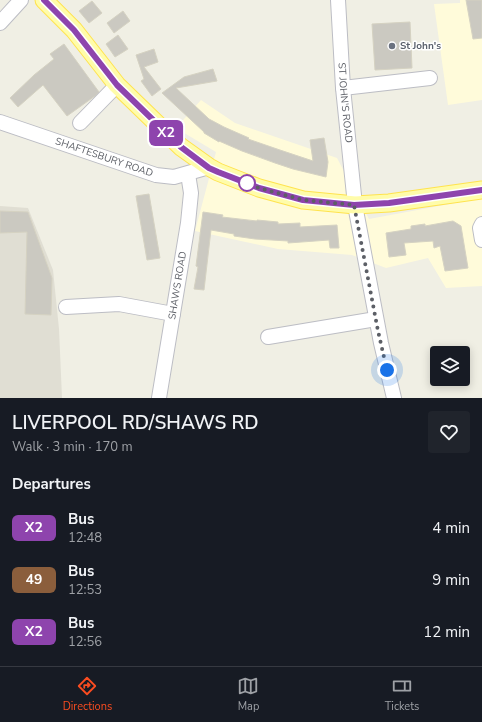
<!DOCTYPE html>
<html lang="en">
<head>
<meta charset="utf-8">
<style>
  body { margin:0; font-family:"Nunito Sans",sans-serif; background:#20242c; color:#f1f3f6; height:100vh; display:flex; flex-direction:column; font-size:15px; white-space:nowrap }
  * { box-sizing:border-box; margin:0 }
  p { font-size:13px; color:#9ea1a6 }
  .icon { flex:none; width:22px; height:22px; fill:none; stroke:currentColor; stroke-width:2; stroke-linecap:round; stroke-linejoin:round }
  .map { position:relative; height:398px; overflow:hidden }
  .side { display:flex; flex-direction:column; background:#171b24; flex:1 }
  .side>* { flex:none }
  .badge { padding:0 8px; border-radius:6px; font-size:14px; line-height:26px }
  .tools { position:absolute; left:430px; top:346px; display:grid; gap:8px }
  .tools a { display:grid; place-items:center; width:40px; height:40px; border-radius:4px; background:#171b24; box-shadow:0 2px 10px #0003; font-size:20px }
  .you { position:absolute; width:20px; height:20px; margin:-10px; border:3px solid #fff; border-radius:50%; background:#1a73e8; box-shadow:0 0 0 6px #1a73e833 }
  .map>.badge { position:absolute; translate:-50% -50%; box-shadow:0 0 0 2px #fff }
  h2 { padding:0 12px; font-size:15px; line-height:36px }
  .round { display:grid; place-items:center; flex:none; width:42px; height:42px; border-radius:4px; background:#20242c }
  .head { display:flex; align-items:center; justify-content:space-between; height:68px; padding:0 12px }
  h1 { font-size:19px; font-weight:600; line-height:30px }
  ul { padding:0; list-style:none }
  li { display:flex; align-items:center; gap:12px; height:52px; padding:0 12px }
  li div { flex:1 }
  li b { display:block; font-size:15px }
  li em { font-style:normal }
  li .badge { min-width:44px; font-weight:700; text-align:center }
  .tabs { display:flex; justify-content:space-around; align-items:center; height:56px; border-top:1px solid #363941; background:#171b24; font-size:11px; color:#9ea1a6 }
  .tabs a { display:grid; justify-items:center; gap:2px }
  .tabs .on { color:#fa4c20 }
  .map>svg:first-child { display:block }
</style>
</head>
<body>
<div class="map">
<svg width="482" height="398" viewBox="0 0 482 398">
  <rect width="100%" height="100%" fill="#f0efe4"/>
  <path fill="#fffbda" d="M460 0H482V100L448 105 434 4 460 3Z
    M201 100 235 123 337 158 369 219 482 198V286L446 288 428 258 386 268 352 255 278 249 195 231 216 152 176 128Z"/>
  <path fill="#e0ded3" d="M0 206 28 208 53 270 59 329 62 398H0Z"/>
  <path fill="#cbc9c1" stroke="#d5d2c2" d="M466 0H482V38L473 39Z
    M92 1 102 13 89 23 79 11Z
    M123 11 130 21 114 33 107 23Z
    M410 22 412 68 375 70 372 24Z
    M118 35 128 49 115 57 106 44Z
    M64 44 99 92 95 96 67 116 43 85 18 107 10 98 34 75 54 59 50 54Z
    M154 49 158 62 144 67 161 89 152 96 141 81 144 79 136 55Z
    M213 69 217 81 176 88 209 119 224 127 249 138 248 139 280 150 313 161 310 140 324 138 328 162 326 177 293 169 275 163 242 151 219 141V142L204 133V132L162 93 184 77Z
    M149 194 160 258 147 260 136 196Z
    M0 211 28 212 52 278 51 315 25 314 27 232 0 233Z
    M203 212 223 215 222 217 257 221V220L278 222V224L300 223V227L337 225 339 248H330L329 240 288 243V241L255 239 234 236V234L211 230 204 290 194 289 198 267 196 266Z
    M453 221 461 226 468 268 445 271 440 246 434 248 433 241 404 243 406 255 389 257 386 233 411 229V226L425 224V226Z"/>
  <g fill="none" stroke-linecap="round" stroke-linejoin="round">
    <g stroke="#bcbdc4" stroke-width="16">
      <g id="minor">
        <path id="s1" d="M338 0 343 88 355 205 381 343 394 398"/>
        <path d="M0 23 21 0"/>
        <path d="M343 88 430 78"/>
        <path id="s2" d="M0 122 156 175 174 177 209 167"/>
        <path d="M80 123 117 85"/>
        <path d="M482 224 480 228 482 240"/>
        <path d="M66 307 119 304 173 314"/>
        <path d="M268 337 376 319"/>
        <path id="s3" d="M159 398 188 223 191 193 188 174"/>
      </g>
    </g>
    <g stroke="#ffe34e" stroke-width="19">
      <path id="major" d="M44 0 74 30 117 85 181 147 209 167 218 172 259 188 303 200 355 205 389 203 482 190"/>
    </g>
    <use href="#minor" stroke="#fff" stroke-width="14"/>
    <use href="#major" stroke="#fffcaa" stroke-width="17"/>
  </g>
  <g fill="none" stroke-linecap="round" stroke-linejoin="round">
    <g stroke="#fff" stroke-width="9">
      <path id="line" d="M44 0 74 30 117 85 181 147 209 168 218 172 259 188 303 200 354 205 389 203 482 190"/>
    </g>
    <use href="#line" stroke="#8e44ad" stroke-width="6"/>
    <path stroke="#5c5f66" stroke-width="4" stroke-dasharray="0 7.2" d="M247 183 246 182 259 188 303 200 354 205 378 331 387 370"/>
  </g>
  <circle fill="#6b7280" stroke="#fff" stroke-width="1.5" cx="392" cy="46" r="4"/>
  <circle fill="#fff" stroke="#8e44ad" stroke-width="2" cx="247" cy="183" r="8"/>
  <g text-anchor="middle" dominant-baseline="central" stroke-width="3" stroke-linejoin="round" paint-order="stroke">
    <g font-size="10" font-weight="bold" fill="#5b616d" stroke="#fff" text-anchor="start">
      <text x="400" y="46">St John's</text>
    </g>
    <g font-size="10" fill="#5c5f66" stroke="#fff">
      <text stroke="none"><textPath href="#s1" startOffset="103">ST JOHN'S ROAD</textPath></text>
      <text stroke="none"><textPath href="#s2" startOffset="110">SHAFTESBURY ROAD</textPath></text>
      <text stroke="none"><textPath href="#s3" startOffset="114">SHAWS ROAD</textPath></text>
    </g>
  </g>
</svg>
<div class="tools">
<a><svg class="icon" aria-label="layers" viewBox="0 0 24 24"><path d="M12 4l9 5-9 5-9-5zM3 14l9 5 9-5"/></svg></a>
</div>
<div class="you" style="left:387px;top:370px"></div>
<b class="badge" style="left:166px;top:133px;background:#8e44ad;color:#fff">X2</b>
</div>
<section class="side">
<div class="head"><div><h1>LIVERPOOL RD/SHAWS RD</h1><p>Walk · 3 min · 170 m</p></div><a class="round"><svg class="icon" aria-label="heart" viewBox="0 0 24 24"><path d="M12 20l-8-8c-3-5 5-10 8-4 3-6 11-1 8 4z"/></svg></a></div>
<h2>Departures</h2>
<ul>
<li><span class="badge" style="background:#8e44ad;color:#fff">X2</span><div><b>Bus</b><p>12:48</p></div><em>4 min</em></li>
<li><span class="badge" style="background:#8b5e3c;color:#fff">49</span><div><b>Bus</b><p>12:53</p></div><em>9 min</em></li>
<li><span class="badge" style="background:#8e44ad;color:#fff">X2</span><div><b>Bus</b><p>12:56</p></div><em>12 min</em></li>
</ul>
</section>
<nav class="tabs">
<a class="on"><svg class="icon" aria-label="directions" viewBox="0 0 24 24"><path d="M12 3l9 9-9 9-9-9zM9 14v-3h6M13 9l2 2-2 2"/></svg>Directions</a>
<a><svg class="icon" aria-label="map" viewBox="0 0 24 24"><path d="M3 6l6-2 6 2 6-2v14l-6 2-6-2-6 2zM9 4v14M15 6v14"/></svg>Map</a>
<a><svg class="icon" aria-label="tickets" viewBox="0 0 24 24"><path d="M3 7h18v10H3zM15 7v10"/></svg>Tickets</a>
</nav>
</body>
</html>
